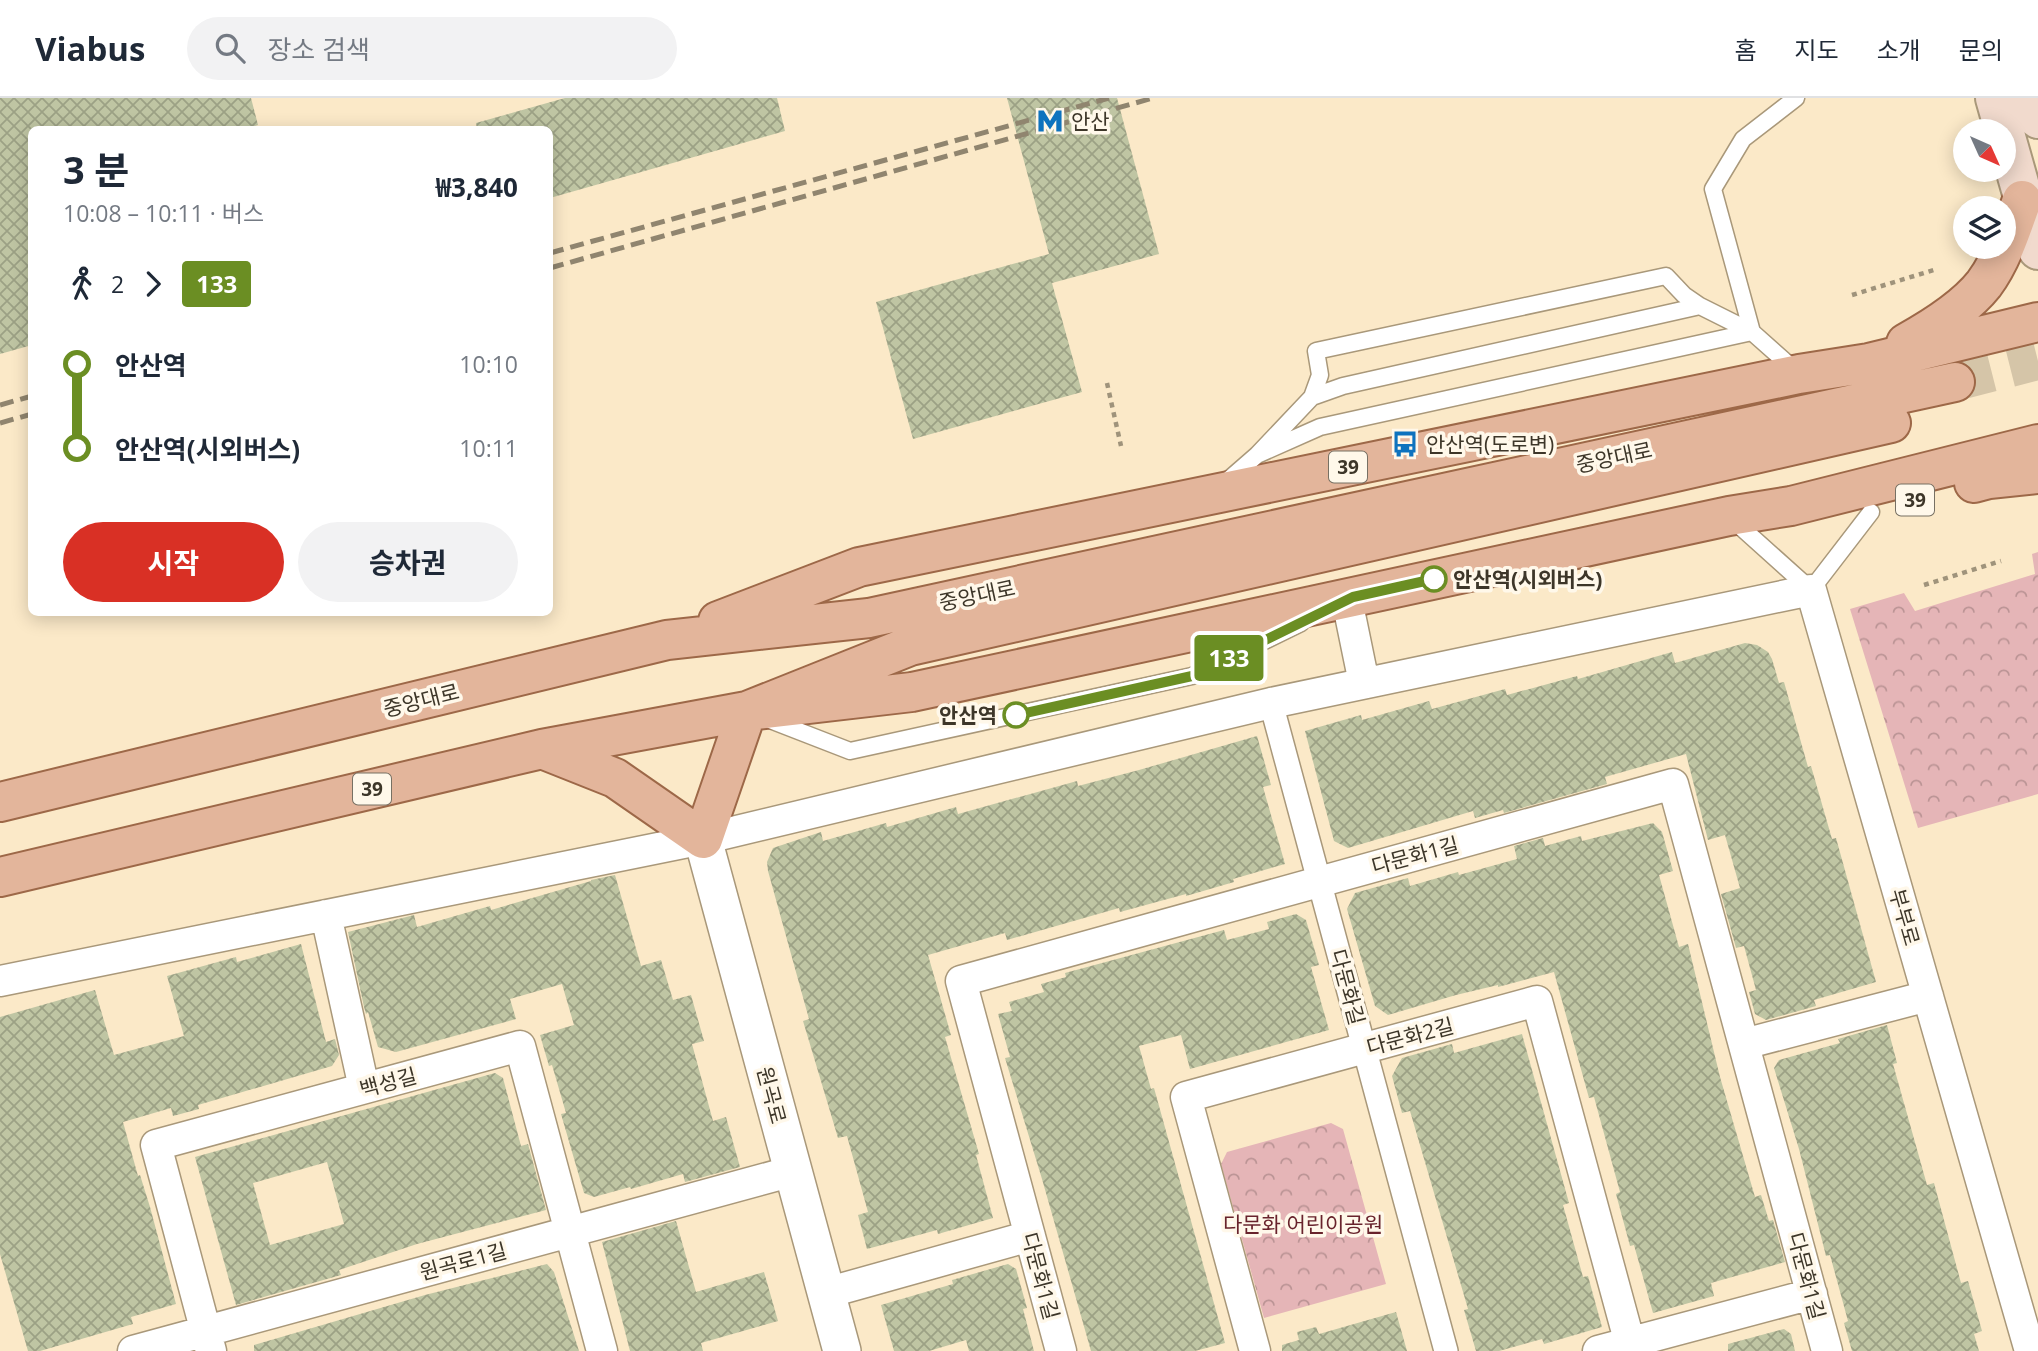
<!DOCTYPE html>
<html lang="ko">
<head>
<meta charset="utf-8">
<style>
  body { margin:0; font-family:"Open Sans","Noto Sans KR",sans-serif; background:#f2f2f3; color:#1f2937; height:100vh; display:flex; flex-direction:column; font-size:26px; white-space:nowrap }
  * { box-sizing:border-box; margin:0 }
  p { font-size:23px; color:#747a83 }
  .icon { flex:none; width:38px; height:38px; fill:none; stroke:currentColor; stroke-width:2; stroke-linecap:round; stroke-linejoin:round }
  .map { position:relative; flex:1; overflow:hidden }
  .side { position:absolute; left:28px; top:28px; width:525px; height:490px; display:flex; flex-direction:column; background:#fff; border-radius:10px; box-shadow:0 4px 18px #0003 }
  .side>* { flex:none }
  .badge { padding:0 14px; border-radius:5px; font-size:24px; line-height:46px }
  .needle { width:46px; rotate:135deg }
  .buttons { position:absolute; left:1953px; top:21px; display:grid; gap:14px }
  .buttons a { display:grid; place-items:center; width:63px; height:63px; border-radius:50%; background:#fff; box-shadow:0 4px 18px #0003; font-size:35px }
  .map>.badge { position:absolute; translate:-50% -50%; box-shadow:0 0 0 4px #fff }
  .legs { display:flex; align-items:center; gap:10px; height:77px; padding:0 35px; font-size:23px }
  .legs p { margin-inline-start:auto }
  .head { display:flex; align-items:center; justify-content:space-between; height:119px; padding:0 35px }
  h1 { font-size:38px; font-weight:700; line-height:52px }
  .action { display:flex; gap:14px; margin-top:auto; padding:14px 35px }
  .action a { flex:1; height:80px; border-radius:42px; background:#d93025; color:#fff; font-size:28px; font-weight:700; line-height:80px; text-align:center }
  .action a+a { background:#f2f2f3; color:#1f2937 }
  ul { padding:0 35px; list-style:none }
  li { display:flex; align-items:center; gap:24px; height:84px; font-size:26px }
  li i { display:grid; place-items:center; width:10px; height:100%; margin:0 9px; background:currentColor }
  li i::after { content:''; width:18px; height:18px; margin:-9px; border:5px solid; border-radius:50%; background:#fff }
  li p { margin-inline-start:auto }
  li:first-child i { background:linear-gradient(#0000 50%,currentColor 0) }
  li:last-child i { background:linear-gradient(currentColor 50%,#0000 0) }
  header { display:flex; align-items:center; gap:42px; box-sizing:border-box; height:98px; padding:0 35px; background:#fff; border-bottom:2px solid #e0e1e3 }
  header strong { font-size:33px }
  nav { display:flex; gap:38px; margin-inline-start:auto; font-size:24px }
  .search { width:490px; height:63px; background:#f2f2f3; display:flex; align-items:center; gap:18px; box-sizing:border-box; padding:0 24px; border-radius:38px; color:#747a83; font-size:26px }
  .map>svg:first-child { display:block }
</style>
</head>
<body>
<header>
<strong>Viabus</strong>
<div class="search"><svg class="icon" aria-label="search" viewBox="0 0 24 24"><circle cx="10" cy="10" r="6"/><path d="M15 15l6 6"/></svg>장소 검색</div>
<nav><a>홈</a><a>지도</a><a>소개</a><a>문의</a></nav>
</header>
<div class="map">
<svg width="2038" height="1253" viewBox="0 0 2038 1253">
  <defs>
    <pattern id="park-crowns" width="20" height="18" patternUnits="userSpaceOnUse" patternTransform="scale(1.75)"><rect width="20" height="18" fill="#e5b5b7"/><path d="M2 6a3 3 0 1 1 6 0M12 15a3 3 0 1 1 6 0" fill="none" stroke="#bb9495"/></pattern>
    <pattern id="building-cross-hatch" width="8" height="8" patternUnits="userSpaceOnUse" patternTransform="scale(1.75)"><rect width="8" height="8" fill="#bfc5a3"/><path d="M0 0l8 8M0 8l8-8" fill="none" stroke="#9ca185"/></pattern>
  </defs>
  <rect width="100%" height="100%" fill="#fbe9c8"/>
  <path fill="url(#park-crowns)" d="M2038 454V696L1918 730 1850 511 1904 495 1915 513 2035 476 2032 456Z
    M1331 1025 1343 1031 1386 1186 1264 1220 1221 1066 1227 1054Z"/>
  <path fill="url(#building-cross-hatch)" fill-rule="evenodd" d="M0 0H251L258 27 242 32H32V247L0 256Z
    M565 0H777L785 33 550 100V32H477L476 25Z
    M1007 0H1117L1159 156 1052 185 1082 294 913 341 876 204 1049 156Z
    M1745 545 1757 547 1768 554 1772 561 1779 585 1784 584 1808 669 1811 668 1832 741 1836 740 1876 884 1814 902 1816 908 1766 922 1755 916 1749 894 1756 892 1744 848 1736 850 1721 796 1740 790 1725 737 1708 742 1686 656 1605 679 1607 686 1504 715 1503 712 1475 720 1473 713 1348 750 1334 743 1305 633 1361 617 1362 622 1429 603 1432 611 1505 591 1507 597 1577 578 1578 581 1672 554 1675 565Z
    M1257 638 1271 687 1263 689 1285 766 1233 781 1234 784 1186 798V796L1120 814 1119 810 1007 842 1005 835 928 857 951 937 945 939 979 1056 976 1057 993 1120 938 1136 937 1132 867 1151 858 1117 868 1114 847 1038 838 1040 803 923 809 921 768 773 767 764 773 750 821 734 823 743 886 725 887 729 956 709 958 716 1077 683 1078 688 1139 672Z
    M1653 725 1662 734 1673 773 1659 777 1679 849 1688 846 1720 979 1755 1099 1761 1097 1769 1123 1773 1122 1785 1164 1711 1185 1714 1198 1653 1215 1634 1147 1630 1148 1616 1096 1620 1094 1594 999 1589 1000 1554 874 1498 889V887L1456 897 1388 917 1375 908 1347 811 1355 795 1408 780 1410 788 1458 774 1459 777 1517 761 1514 748 1543 740 1545 748 1581 738 1582 743Z
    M615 777 641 868 661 862 673 902 691 897 704 943 692 946 713 1023 726 1019 740 1069 685 1084 683 1076 631 1091 630 1089 594 1099 584 1095 561 1016 566 1015 552 967 549 968 540 937 574 927 562 886 510 901 516 921 396 954 378 949 368 914 366 916 364 909 348 834 414 817 417 829 490 808 491 812 591 783V782Z
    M1296 816 1306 822 1319 867 1311 869 1329 932 1190 971 1181 937 1139 948 1151 991 1154 990 1225 1245 1195 1253H1091L1042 1081 1005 960 1010 959 998 916 1012 913 1009 904 1044 894 1041 886 1066 879 1065 875 1224 832 1227 842 1269 831 1267 824Z
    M301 846 326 944 335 941 339 957 332 968 198 1007 199 1011 173 1018 171 1010 123 1024 138 1078 140 1077 150 1109 176 1206 131 1219 133 1226 40 1253H28L0 1156V919L95 892 114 957 184 938 167 878 236 859 237 864Z
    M1887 927 1897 965 1893 966 1927 1087 1934 1085 1961 1185 1968 1183 1982 1233 1974 1236 1979 1253H1852L1844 1225 1848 1223 1830 1157 1826 1158 1799 1051 1774 970 1779 962 1840 945 1838 941Z
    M1522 936 1569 1105 1563 1107 1583 1179 1588 1178 1602 1229 1544 1246 1542 1241 1499 1253H1476L1464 1212 1468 1211 1410 1013 1402 1015 1392 978 1402 960 1452 946 1454 955Z
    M495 975 503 980 521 1048 528 1046 546 1112 417 1146 339 1172 341 1177 236 1207 195 1059ZM327 1064 344 1126 270 1147 253 1085Z
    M676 1123 696 1194 764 1174 778 1223 701 1245 703 1253H630L602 1144Z
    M547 1166 554 1174 579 1253H254V1247L425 1197Z
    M1008 1166 1016 1171 1027 1210 1023 1211 1034 1253H969L966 1242 929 1253H894L881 1207 953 1186 952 1182Z
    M1396 1214 1407 1253H1282V1247L1299 1242 1297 1234 1316 1229 1319 1236Z
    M1784 1231 1791 1236 1795 1253H1728V1246Z"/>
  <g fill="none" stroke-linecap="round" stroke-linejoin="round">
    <path stroke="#d5c5a8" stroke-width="38" stroke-dasharray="38 19" stroke-linecap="butt" d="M1955 284 2038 263"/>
    <g stroke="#a9987a" stroke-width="19">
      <path id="service" d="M1312 299 1343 288 1700 208
        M1257 357 1320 329 1752 234 1713 91 1743 41 1796 0
        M1226 384 1257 357 1312 299 1320 277 1316 253 1666 178 1684 197 1700 208 1752 234 1797 274
        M1733 422 1811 492 1871 414
        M765 620 850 653 1192 578 1301 525"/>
    </g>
    <g stroke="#a9987a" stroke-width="26">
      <path id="pedestrian" d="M1271 605 1446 1253"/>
    </g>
    <g stroke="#a9987a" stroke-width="33">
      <path id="minor" d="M1347 502 1364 585
        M326 817 364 990
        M0 883 703 741 1271 605 1811 492 2030 1253
        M1744 946 1928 898
        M826 1195 1030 1138
        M133 1253 793 1073
        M211 1253 156 1047 520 948 602 1253
        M1061 1253 961 883 1673 686 1827 1253
        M1255 1253 1186 999 1537 903 1632 1253
        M1598 1253 1812 1196"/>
    </g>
    <g stroke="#a9987a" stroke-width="40">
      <path id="tertiary" d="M703 741 842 1253"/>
    </g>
    <g stroke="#a9987a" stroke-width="42">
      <path id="secondary" d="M1995 0 2038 152
        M2032 0 2038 21"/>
    </g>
    <g stroke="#9d6848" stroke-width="42">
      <path id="primary" d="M1906 245C1933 230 1965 210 1984 186 2002 162 2012 130 2022 102
        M1974 385 1989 381 2038 376
        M718 523 859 469 1799 276 1869 265 2038 224
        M542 651 615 680 703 741 747 613 910 548 1891 325
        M0 704 667 542 869 520 1955 284
        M0 779 542 651 747 613 912 594 1729 418 1791 408 2038 346"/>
    </g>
    <path stroke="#9f937b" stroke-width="4.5" stroke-dasharray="5 5" stroke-linecap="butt" d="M1852 197 1937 171
      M1107 285 1121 348
      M1924 487 2001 463"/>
    <use href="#service" stroke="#fff" stroke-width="16"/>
    <use href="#pedestrian" stroke="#fff" stroke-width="23"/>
    <use href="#minor" stroke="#fff" stroke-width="30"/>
    <use href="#tertiary" stroke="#fff" stroke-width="37"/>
    <use href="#secondary" stroke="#f1dacd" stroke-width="38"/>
    <use href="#primary" stroke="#e3b59b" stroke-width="38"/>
    <path stroke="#90856f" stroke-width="5" stroke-dasharray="14 7" stroke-linecap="butt" d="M550 155 1109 0
      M550 170 1153 0
      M0 307 32 298
      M0 325 32 316"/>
  </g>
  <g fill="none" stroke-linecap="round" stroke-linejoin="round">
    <g stroke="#fff" stroke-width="16">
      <path id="line-1" d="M1016 617 1192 578 1353 499 1434 481"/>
    </g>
    <use href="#line-1" stroke="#6b8e23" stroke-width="10"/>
  </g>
  <defs>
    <g id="metro-bare" transform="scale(2.1)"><path d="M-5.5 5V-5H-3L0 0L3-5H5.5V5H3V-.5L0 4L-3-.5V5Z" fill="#0e73be" stroke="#fff8ea" stroke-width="2.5" paint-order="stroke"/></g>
    <g id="bus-bare" transform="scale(2.1)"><path d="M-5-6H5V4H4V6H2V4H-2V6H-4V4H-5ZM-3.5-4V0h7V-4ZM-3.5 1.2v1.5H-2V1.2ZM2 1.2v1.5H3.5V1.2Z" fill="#0e73be" stroke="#fff8ea" stroke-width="2.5" paint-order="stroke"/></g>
  </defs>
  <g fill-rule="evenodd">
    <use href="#metro-bare" x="1050" y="23"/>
    <use href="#bus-bare" x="1405" y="346"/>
  </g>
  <g fill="#fff" stroke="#6b8e23" stroke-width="3.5">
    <circle cx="1434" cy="481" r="12"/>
    <circle cx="1016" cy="617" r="12"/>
  </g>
  <g text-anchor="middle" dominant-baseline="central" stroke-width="7" stroke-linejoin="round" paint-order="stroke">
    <g fill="#fff8ea" stroke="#777063" stroke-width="2">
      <rect x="1329" y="353.5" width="38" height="31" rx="5"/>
      <rect x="1896" y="386.5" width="38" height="31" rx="5"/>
      <rect x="353" y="675.5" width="38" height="31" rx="5"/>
    </g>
    <g font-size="19" font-weight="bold" fill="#3d3629">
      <text x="1348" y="369">39</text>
      <text x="1915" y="402">39</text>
      <text x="372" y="691">39</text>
    </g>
    <g font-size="21" fill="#3d3629" stroke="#fff8ea" text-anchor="start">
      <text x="1071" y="23">안산</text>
      <text x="1426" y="346">안산역(도로변)</text>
    </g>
    <g font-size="21" fill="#3d3629" stroke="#fff8ea">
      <text transform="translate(1614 359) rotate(-12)">중앙대로</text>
      <text transform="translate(977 497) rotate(-12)">중앙대로</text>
      <text transform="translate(421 602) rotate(-14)">중앙대로</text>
      <text transform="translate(1415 757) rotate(-15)">다문화1길</text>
      <text transform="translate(1905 819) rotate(74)">부부로</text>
      <text transform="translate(1348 889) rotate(75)">다문화길</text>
      <text transform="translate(1410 938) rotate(-15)">다문화2길</text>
      <text transform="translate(388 984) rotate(-15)">백성길</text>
      <text transform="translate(772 997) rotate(75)">원곡로</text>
      <text transform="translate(463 1163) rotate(-15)">원곡로1길</text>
      <text transform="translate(1041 1178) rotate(75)">다문화1길</text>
      <text transform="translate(1807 1178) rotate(75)">다문화1길</text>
    </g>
    <g font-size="21" font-weight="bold" fill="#3d3629" stroke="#fff8ea" text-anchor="start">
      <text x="1453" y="481">안산역(시외버스)</text>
      <text x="997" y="617" text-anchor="end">안산역</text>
    </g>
    <g font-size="21" fill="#68232c" stroke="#fff8ea">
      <text x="1303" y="1126">다문화 어린이공원</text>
    </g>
  </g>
</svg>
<div class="buttons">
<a><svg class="needle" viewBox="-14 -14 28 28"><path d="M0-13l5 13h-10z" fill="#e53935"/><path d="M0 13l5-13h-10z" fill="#747a83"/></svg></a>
<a><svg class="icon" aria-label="layers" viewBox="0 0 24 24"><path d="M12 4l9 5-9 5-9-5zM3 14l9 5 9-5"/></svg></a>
</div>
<b class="badge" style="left:1229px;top:560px;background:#6b8e23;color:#fff">133</b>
<section class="side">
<div class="head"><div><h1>3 분</h1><p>10:08 – 10:11 · 버스</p></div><b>₩3,840</b></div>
<div class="legs"><svg class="icon" aria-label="walk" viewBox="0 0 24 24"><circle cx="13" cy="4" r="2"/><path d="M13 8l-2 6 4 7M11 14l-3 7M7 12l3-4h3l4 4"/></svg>2<svg class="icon" aria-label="forward" viewBox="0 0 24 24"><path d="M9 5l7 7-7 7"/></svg><b class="badge" style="background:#6b8e23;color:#fff">133</b></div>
<ul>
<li><i style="color:#6b8e23"></i><b>안산역</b><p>10:10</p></li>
<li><i style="color:#6b8e23"></i><b>안산역(시외버스)</b><p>10:11</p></li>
</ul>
<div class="action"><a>시작</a><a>승차권</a></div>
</section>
</div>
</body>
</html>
